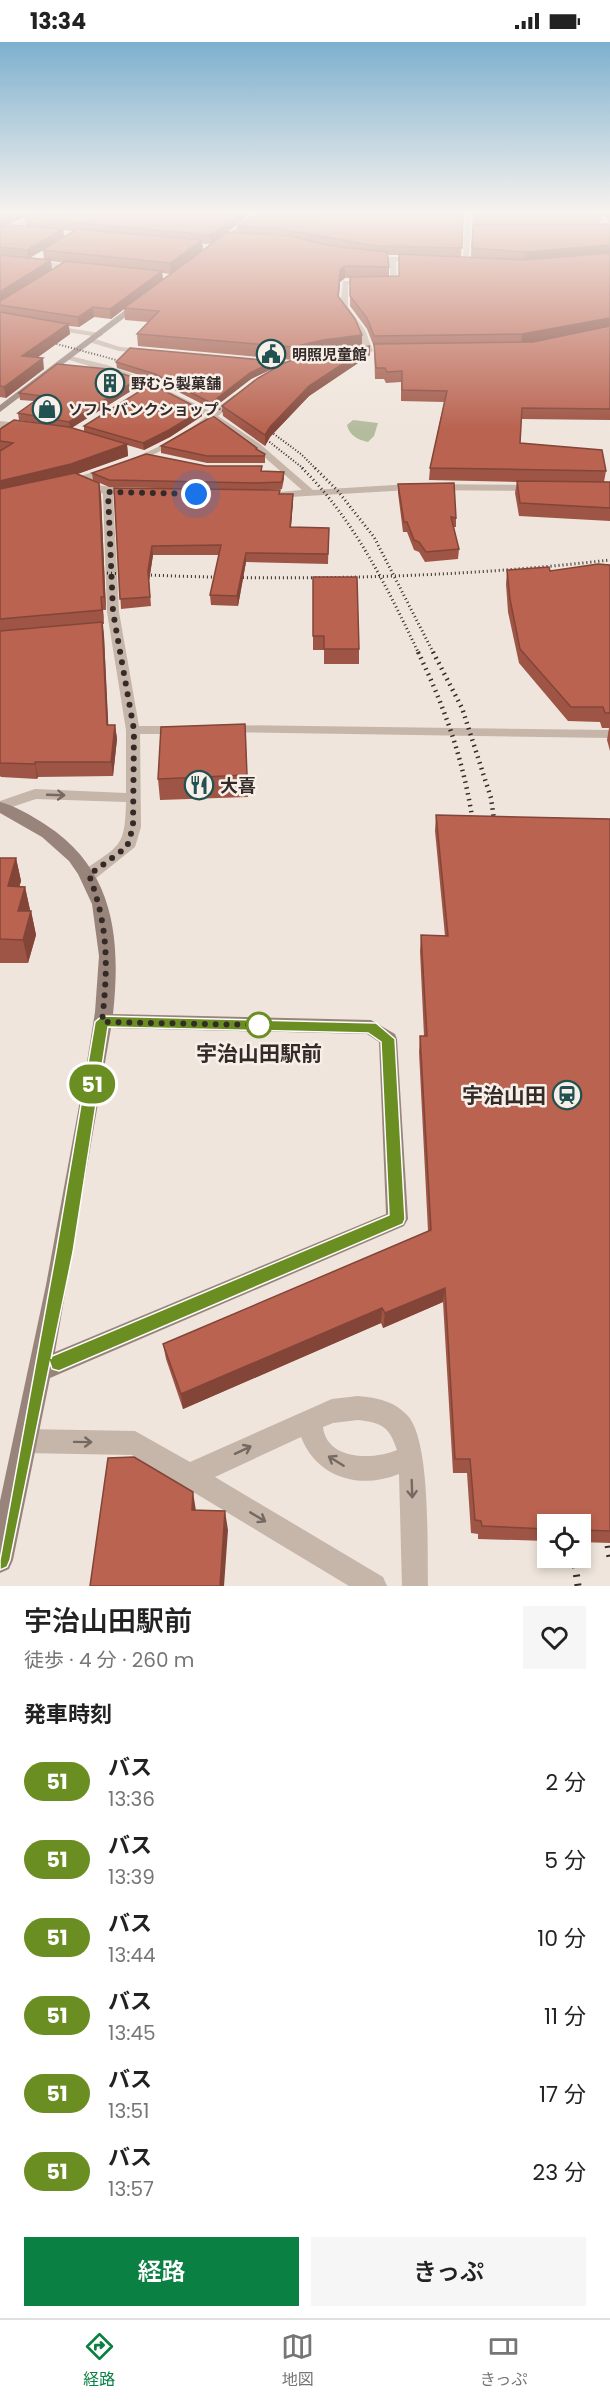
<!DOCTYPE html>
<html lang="ja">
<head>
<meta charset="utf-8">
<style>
  body { margin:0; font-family:Poppins,"Noto Sans JP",sans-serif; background:#f6f6f6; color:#222; height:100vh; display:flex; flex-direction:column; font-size:22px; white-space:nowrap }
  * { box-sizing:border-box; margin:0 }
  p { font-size:20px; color:#767676 }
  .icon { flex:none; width:33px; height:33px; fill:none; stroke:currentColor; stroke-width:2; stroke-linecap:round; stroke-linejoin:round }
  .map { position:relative; height:1544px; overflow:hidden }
  .sheet { display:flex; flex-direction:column; background:#fff; flex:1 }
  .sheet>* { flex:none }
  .badge { padding:0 12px; border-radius:20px; font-size:21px; line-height:39px }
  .buttons { position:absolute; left:537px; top:1472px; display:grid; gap:12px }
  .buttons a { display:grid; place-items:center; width:54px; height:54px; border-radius:0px; background:#fff; box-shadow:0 3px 9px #0003; font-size:30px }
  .you { position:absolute; width:30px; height:30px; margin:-15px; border:4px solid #fff; border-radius:50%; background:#1a73e8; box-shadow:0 0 0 9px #1a73e833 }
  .map>.badge { position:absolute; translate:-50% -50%; box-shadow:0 0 0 3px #fff }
  h2 { padding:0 24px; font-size:22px; line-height:54px }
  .round { display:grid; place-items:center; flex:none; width:63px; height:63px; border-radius:0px; background:#f6f6f6 }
  .head { display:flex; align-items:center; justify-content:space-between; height:102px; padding:0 24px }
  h1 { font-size:28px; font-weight:600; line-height:45px }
  .cta { display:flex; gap:12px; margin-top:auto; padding:12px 24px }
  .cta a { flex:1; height:69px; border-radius:0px; background:#0b8043; color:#fff; font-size:24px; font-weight:600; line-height:69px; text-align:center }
  .cta a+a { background:#f6f6f6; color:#222 }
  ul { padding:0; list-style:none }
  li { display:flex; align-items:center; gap:18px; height:78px; padding:0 24px }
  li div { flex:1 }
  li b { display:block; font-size:22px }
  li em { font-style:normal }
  li .badge { min-width:66px; font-weight:700; text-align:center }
  .status { display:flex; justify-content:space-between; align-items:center; height:42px; padding:0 30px; background:#fff; direction:ltr }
  .status svg { height:16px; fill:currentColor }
  .dock { display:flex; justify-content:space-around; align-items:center; height:84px; border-top:2px solid #e0e0e0; background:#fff; font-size:16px; color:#767676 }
  .dock a { display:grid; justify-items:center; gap:3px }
  .dock .active { color:#0b8043 }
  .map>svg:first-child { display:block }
</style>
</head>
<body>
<div class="status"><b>13:34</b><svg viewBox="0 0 49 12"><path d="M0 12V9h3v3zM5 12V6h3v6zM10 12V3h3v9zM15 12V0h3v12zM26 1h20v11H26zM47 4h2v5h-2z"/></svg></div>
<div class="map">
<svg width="610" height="1544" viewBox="0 0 610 1544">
  <rect width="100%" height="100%" fill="#efe5dc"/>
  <path fill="#b4bc9e" d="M353 378 378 381 374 394 368 400C358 398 349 393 347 383Z"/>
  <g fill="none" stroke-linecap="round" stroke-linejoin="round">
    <path fill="#c6b5a9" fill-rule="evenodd" d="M38 171H47L0 194V190Z
      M465 171H471L469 218 466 220 463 218Z
      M591 171H598L610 184V189Z
      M367 215H417L420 217 396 219 397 242H348V265L365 288 373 309 369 311 365 309 357 288 340 265 343 239H391L389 218H369Z
      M0 216 78 223 81 225 78 227 0 220Z
      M50 283 99 291 103 293 99 295 47 287 46 285Z
      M92 296 120 305 147 307 151 309 147 311 119 309 89 300V296Z
      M66 313 107 323 140 335 212 370 234 353H240V357L218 374 260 402 313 448 410 442 535 443 540 446 535 449 410 448 272 456 268 455V451L302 448 254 406 213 378C189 397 94 446 64 442V438C114 426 167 406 207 374 163 348 115 331 66 317Z
      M255 317 293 320 297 322 293 324 252 321 251 319Z
      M0 379 27 382 32 385 27 388 0 385Z
      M99 443C110 446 132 445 139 450L134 453H113L119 570 139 684H181L188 688 181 692H140L141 785 135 805 95 837H83L81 833 83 829C119 803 125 807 126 760L36 757 0 769V759L35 747 126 751V688L107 570 103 452 94 446Z
      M226 683 610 688V696L221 690 219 687Z
      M358 1354C378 1356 394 1359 408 1374 431 1400 427 1507 428 1544H402L399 1432C360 1448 317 1436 301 1395L215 1435 383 1535 387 1544H349L132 1413 25 1411 16 1408 13 1399 16 1390 25 1387 135 1389 190 1420 332 1357ZM358 1378C382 1381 389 1384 397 1408 374 1418 327 1419 323 1385L333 1381Z"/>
    <path fill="#99847b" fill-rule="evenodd" d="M256 171H263L221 202H217V200Z
      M137 259 144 261 0 370V363Z
      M0 760C16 764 32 774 46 783 115 828 121 897 113 972L371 978 395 992 397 997 408 1177 404 1184 50 1336 13 1518 9 1527 0 1531V1459L46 1243 86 1026 95 970 99 914 92 862 78 832 69 819 42 795 0 771ZM111 986 367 992 379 1000 386 1172 55 1310Z"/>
    <path stroke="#342b28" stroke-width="2" stroke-dasharray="1 2" stroke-linecap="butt" d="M42 298 135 323
      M201 357 238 377
      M259 381 301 412 316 427
      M267 398 304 427"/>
    <path stroke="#342b28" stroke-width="3" stroke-dasharray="1 3" stroke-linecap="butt" d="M302 426C354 477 388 547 419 612
      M315 426 337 448 374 495 434 612
      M87 530C261 540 437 538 610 518"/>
    <path stroke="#342b28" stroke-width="4.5" stroke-dasharray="1.5 4.5" stroke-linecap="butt" d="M418 610C446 668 466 725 474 789
      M433 610 462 666 491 756 496 792"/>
    <path stroke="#342b28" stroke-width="7" stroke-dasharray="2 7" stroke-linecap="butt" d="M605 1486 610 1515
      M574 1515 578 1544"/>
  </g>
  <path fill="#9f5545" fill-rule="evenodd" d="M0 171H32L8 183 26 184 25 176 33 171H252L228 190H238V184L259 175 258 171H463L461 215 491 216 471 215 473 171H598L601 174 600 182H610V378L521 377 520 401 606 429 604 440H610V479L519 474 515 451 517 440 429 438 430 426 444 360 401 359V340L386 341 384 337H375L374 305 367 287 350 264V236H345L340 240 339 255 362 293V305L370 304V313L309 354 270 395 265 404 223 374 222 364 293 318 138 304 137 292 148 280 125 278 124 267 111 277 94 275 79 285 69 284 70 292 37 316 44 327 6 356 0 355ZM63 188 74 189 64 195ZM202 201 205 202H210L203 208ZM43 208 44 218 29 216 34 213ZM388 213H399V234H389V225ZM51 219 64 221 52 228ZM162 231 170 232 163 237Z
    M601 171H610V181Z
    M116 320 274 326 251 337 212 367 155 338 117 326Z
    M139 344 71 386 84 390V384L202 368V374L170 395 144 408 127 403 128 414 77 432 99 441 101 454 106 568H103L104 582H103L104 594 108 683H115L117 697 113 734 38 735 37 737 1 735 0 734V387L39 381 19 378 18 371 34 359 20 358 19 351Z
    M161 404 257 406V408L265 412V421H207L161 411Z
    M206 424 262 429 284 430V437L282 447 257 448H280V452H293L291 486H329L328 522 246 520 238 564 211 563 210 553 219 513H153L149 539 151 564 121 567 114 446 252 448 109 445 93 438 92 431Z
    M398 442 456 476V485H453L459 507 458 517 425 520 419 510 414 508 407 490H403L398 451Z
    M610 523V709L607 698 609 686H602L600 680 568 679 519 621 508 570 506 542 507 528 550 529Z
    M313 535 359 607V622H324V608H313Z
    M245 682 248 755 160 758 158 737Z
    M436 773 610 777V1501L580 1500V1482H548V1499L478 1497V1492L471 1491 467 1431H453L443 1260 383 1286 381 1281 183 1367 166 1317 163 1302 428 1189 419 1010 420 994H424L420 909 421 893 445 894 435 789Z
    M0 816H16L21 839 19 845H25L30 868 29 869H31L36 893 28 921H0Z"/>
  <path fill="#824538" d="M14 171H32L0 187V178Z
    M241 171H252L211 202 210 193Z
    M63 187 64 196 28 217 27 208Z
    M202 198 203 208 171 232 170 221Z
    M610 203V212L524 219 525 210Z
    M51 218 52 228 0 260V250Z
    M345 224V236L340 240 338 266 340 228Z
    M162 229 163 238 124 266V267L111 277 110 267Z
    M93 265 94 275 79 285 78 275Z
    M610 276V286L521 303 522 292Z
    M68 282 70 292 24 325 22 314Z
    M362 293V306L293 318V305L323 298Z
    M370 304V313L309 354 270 395 265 404V393L270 385 309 344Z
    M43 316 44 327 6 356 4 345Z
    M274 319V326L251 337 212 367 211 361 250 331Z
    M138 337 139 344 70 387 69 380Z
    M202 368V374L170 395 144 408 143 401Z
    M127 402 128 414 72 434 0 451V439Z
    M99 441 101 454 106 568 104 555Z
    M293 452V461L290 495V485Z
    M152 504 153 513 149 539 151 564 148 529Z
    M246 511V520L238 564 237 554Z
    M101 555 103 568 104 582 102 568Z
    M102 580 104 594 109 697 107 683Z
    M115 683 117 697 113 734 111 720Z
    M35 720 38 735 37 737 35 722Z
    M16 816 21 839 13 867 8 844Z
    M25 845 30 868 23 893 18 869Z
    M31 869 36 893 28 921 23 898Z
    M445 1246 443 1260 383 1286 385 1271Z
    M382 1266 381 1281 183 1367 181 1352Z
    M193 1450 196 1469 192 1468Z
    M225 1469 228 1488 224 1544H220Z"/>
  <path fill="#b96350" stroke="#824538" stroke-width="1.5" d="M0 171H14L0 178Z
    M33 171H241L210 193 25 176Z
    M375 171H463L462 206 376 204 281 187 238 184 249 176Z
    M473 171H598L601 174H473Z
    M610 182V203L525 210 472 206 473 183Z
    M11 183 63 187 27 208 0 205V186Z
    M77 187 202 198 170 221 42 208Z
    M228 190 289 194 332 204 387 210 389 225 345 224 340 228 338 254 355 277 362 293 323 298 293 305 137 292 159 269 124 266Z
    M610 211V276L522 292 374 294 367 276 350 254V235L399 234V212L525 218Z
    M0 213 51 218 0 250Z
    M66 219 162 229 110 267 93 265 78 275 0 263V259Z
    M0 270 68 282 22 314 43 316 4 345 0 344Z
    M610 284V367L522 366 520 401 602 408 606 429 430 426 447 349 402 348V329L387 330 385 326H376L374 302 533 300Z
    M370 304 309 344 270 385 265 393 222 364 258 336 284 321 310 312Z
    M130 306 274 319 250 331 211 361 155 332 116 320Z
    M57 322 108 327 138 337 69 380 18 371 42 354 19 351Z
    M151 342 202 368 169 388 143 401 84 384Z
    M213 374 257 406 256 407 265 412 264 414H207L161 404Z
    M14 378 69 385 127 402 71 422 0 439V409L13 401 0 399V387Z
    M146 412 206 424H262L261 429 284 430 282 440 256 441 109 438 92 431Z
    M75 431 99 441 104 555H101L102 568 0 577V447Z
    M517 439 610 440V466L520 461Z
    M454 441 456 476 451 475 459 507 426 510 419 500 414 498 407 480H404L398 442Z
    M114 446 280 448 279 452H293L290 485 329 486 328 512 246 511 237 554 210 553 221 503 152 504 148 529 150 555 120 557Z
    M598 522 610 523V671H605L603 665H571L520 607 510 557 507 528 549 525 550 529Z
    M313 535H357L359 607H324V594H313Z
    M102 580 107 683H115L111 720H35V722L0 721V589Z
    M245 682 247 733 158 737 161 685Z
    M436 773 610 777V1489L580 1488V1482H548V1487L482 1484 481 1479 475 1478 470 1417H455L445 1246 385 1271 382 1266 181 1352 163 1302 431 1188 420 994H427L421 893 448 894Z
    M0 816H16L8 844 25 845 18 869H31L23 898 0 897Z
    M134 1415 193 1450 192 1468 225 1469 220 1544H90L108 1416Z"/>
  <defs><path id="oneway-shaft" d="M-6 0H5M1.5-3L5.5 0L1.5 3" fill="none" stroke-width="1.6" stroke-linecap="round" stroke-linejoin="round" transform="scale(1.5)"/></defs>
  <g stroke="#766962">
    <use href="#oneway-shaft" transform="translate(56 753) rotate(2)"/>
    <use href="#oneway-shaft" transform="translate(83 1400) rotate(1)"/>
    <use href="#oneway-shaft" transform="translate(243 1408) rotate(-25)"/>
    <use href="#oneway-shaft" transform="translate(336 1419) rotate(-148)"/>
    <use href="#oneway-shaft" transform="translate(412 1447) rotate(88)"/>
    <use href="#oneway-shaft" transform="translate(258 1475) rotate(31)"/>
  </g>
  <linearGradient id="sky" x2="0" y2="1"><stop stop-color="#7db0ce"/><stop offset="0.44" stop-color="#f8f3ef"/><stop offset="1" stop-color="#f8f3ef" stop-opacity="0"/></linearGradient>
  <rect width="610" height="388" fill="url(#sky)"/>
  <path fill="#6b8e23" stroke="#fff" stroke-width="1.5" fill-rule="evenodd" d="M102 974 376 981 395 997 405 1177 403 1182 59 1329 52 1327 50 1321 10 1518 7 1525 0 1528V1518L56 1210 95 980ZM108 985 368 991 381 1000 389 1173 52 1314 51 1317 73 1210Z"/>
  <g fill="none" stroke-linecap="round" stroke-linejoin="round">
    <path stroke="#342b28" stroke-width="6" stroke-dasharray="0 10.8" d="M196 452 108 450 113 570 134 688 133 785 127 805 89 833C109 886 108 925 102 980L259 983"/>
  </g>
  <defs>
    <g id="civic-ring" transform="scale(1.5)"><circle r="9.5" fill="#f7efe8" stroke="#225151" stroke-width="1.5"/><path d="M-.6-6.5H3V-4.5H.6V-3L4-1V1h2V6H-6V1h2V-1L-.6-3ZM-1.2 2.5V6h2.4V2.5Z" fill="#225151"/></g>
    <g id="building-ring" transform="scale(1.5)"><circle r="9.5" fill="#f7efe8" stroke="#225151" stroke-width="1.5"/><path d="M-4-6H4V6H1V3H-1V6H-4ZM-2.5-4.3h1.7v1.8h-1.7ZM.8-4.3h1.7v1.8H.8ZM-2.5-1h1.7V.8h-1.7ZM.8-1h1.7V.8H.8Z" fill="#225151"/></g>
    <g id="shop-ring" transform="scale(1.5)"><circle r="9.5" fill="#f7efe8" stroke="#225151" stroke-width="1.5"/><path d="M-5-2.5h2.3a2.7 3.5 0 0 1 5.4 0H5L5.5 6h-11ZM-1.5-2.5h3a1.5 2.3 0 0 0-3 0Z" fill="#225151"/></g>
    <g id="restaurant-ring" transform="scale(1.5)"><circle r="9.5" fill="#f7efe8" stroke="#225151" stroke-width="1.5"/><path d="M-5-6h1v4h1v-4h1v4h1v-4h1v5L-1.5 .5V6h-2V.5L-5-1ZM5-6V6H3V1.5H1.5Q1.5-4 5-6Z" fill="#225151"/></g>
    <g id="station-ring" transform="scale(1.5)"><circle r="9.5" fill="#f7efe8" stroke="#225151" stroke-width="1.5"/><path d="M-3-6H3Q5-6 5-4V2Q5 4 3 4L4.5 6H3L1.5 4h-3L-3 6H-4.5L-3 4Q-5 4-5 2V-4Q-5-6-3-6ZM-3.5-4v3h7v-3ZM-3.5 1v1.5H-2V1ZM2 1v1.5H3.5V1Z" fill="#225151"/></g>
  </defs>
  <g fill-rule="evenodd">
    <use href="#civic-ring" x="271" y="312"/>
    <use href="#building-ring" x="110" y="341"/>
    <use href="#shop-ring" x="47" y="367"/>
    <use href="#restaurant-ring" x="199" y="743"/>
    <use href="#station-ring" x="567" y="1053"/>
  </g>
  <circle fill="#fff" stroke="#6b8e23" stroke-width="3" cx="259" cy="983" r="12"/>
  <g text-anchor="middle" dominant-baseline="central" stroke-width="5" stroke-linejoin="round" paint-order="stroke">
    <g font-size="15" font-weight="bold" fill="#342b28" stroke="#f7efe8" text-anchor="start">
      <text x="292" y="312">明照児童館</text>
      <text x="131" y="341">野むら製菓舗</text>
      <text x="68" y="367">ソフトバンクショップ</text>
    </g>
    <g font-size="18" font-weight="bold" fill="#342b28" stroke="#f7efe8" text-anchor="start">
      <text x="220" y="743">大喜</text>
    </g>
    <g font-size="21" font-weight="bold" fill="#342b28" stroke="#f7efe8">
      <text x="259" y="1011">宇治山田駅前</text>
    </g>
    <g font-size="21" font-weight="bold" fill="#342b28" stroke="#f7efe8" text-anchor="end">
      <text x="546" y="1053">宇治山田</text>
    </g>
  </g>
</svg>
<div class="buttons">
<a><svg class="icon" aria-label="locate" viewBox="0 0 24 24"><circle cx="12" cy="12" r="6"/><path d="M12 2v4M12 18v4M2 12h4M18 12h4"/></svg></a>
</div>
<div class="you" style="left:196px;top:452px"></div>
<b class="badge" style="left:92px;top:1042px;background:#6b8e23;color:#fff">51</b>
</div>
<section class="sheet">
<div class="head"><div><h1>宇治山田駅前</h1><p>徒歩 · 4 分 · 260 m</p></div><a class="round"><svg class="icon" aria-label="heart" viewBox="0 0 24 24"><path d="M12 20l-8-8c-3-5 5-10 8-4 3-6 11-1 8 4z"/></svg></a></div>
<h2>発車時刻</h2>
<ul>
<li><span class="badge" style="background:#6b8e23;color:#fff">51</span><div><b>バス</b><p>13:36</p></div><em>2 分</em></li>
<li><span class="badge" style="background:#6b8e23;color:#fff">51</span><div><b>バス</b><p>13:39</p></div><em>5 分</em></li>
<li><span class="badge" style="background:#6b8e23;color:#fff">51</span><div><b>バス</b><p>13:44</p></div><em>10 分</em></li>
<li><span class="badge" style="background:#6b8e23;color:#fff">51</span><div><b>バス</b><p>13:45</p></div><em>11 分</em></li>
<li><span class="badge" style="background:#6b8e23;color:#fff">51</span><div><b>バス</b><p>13:51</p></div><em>17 分</em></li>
<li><span class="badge" style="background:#6b8e23;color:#fff">51</span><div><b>バス</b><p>13:57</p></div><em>23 分</em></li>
</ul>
<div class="cta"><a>経路</a><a>きっぷ</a></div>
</section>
<nav class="dock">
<a class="active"><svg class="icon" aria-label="directions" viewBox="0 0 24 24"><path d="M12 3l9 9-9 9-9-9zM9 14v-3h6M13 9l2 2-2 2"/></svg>経路</a>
<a><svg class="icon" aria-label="map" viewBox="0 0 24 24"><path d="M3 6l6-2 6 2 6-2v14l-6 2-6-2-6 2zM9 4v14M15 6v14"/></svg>地図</a>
<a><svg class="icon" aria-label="tickets" viewBox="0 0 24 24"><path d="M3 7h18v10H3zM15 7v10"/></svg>きっぷ</a>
</nav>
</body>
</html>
